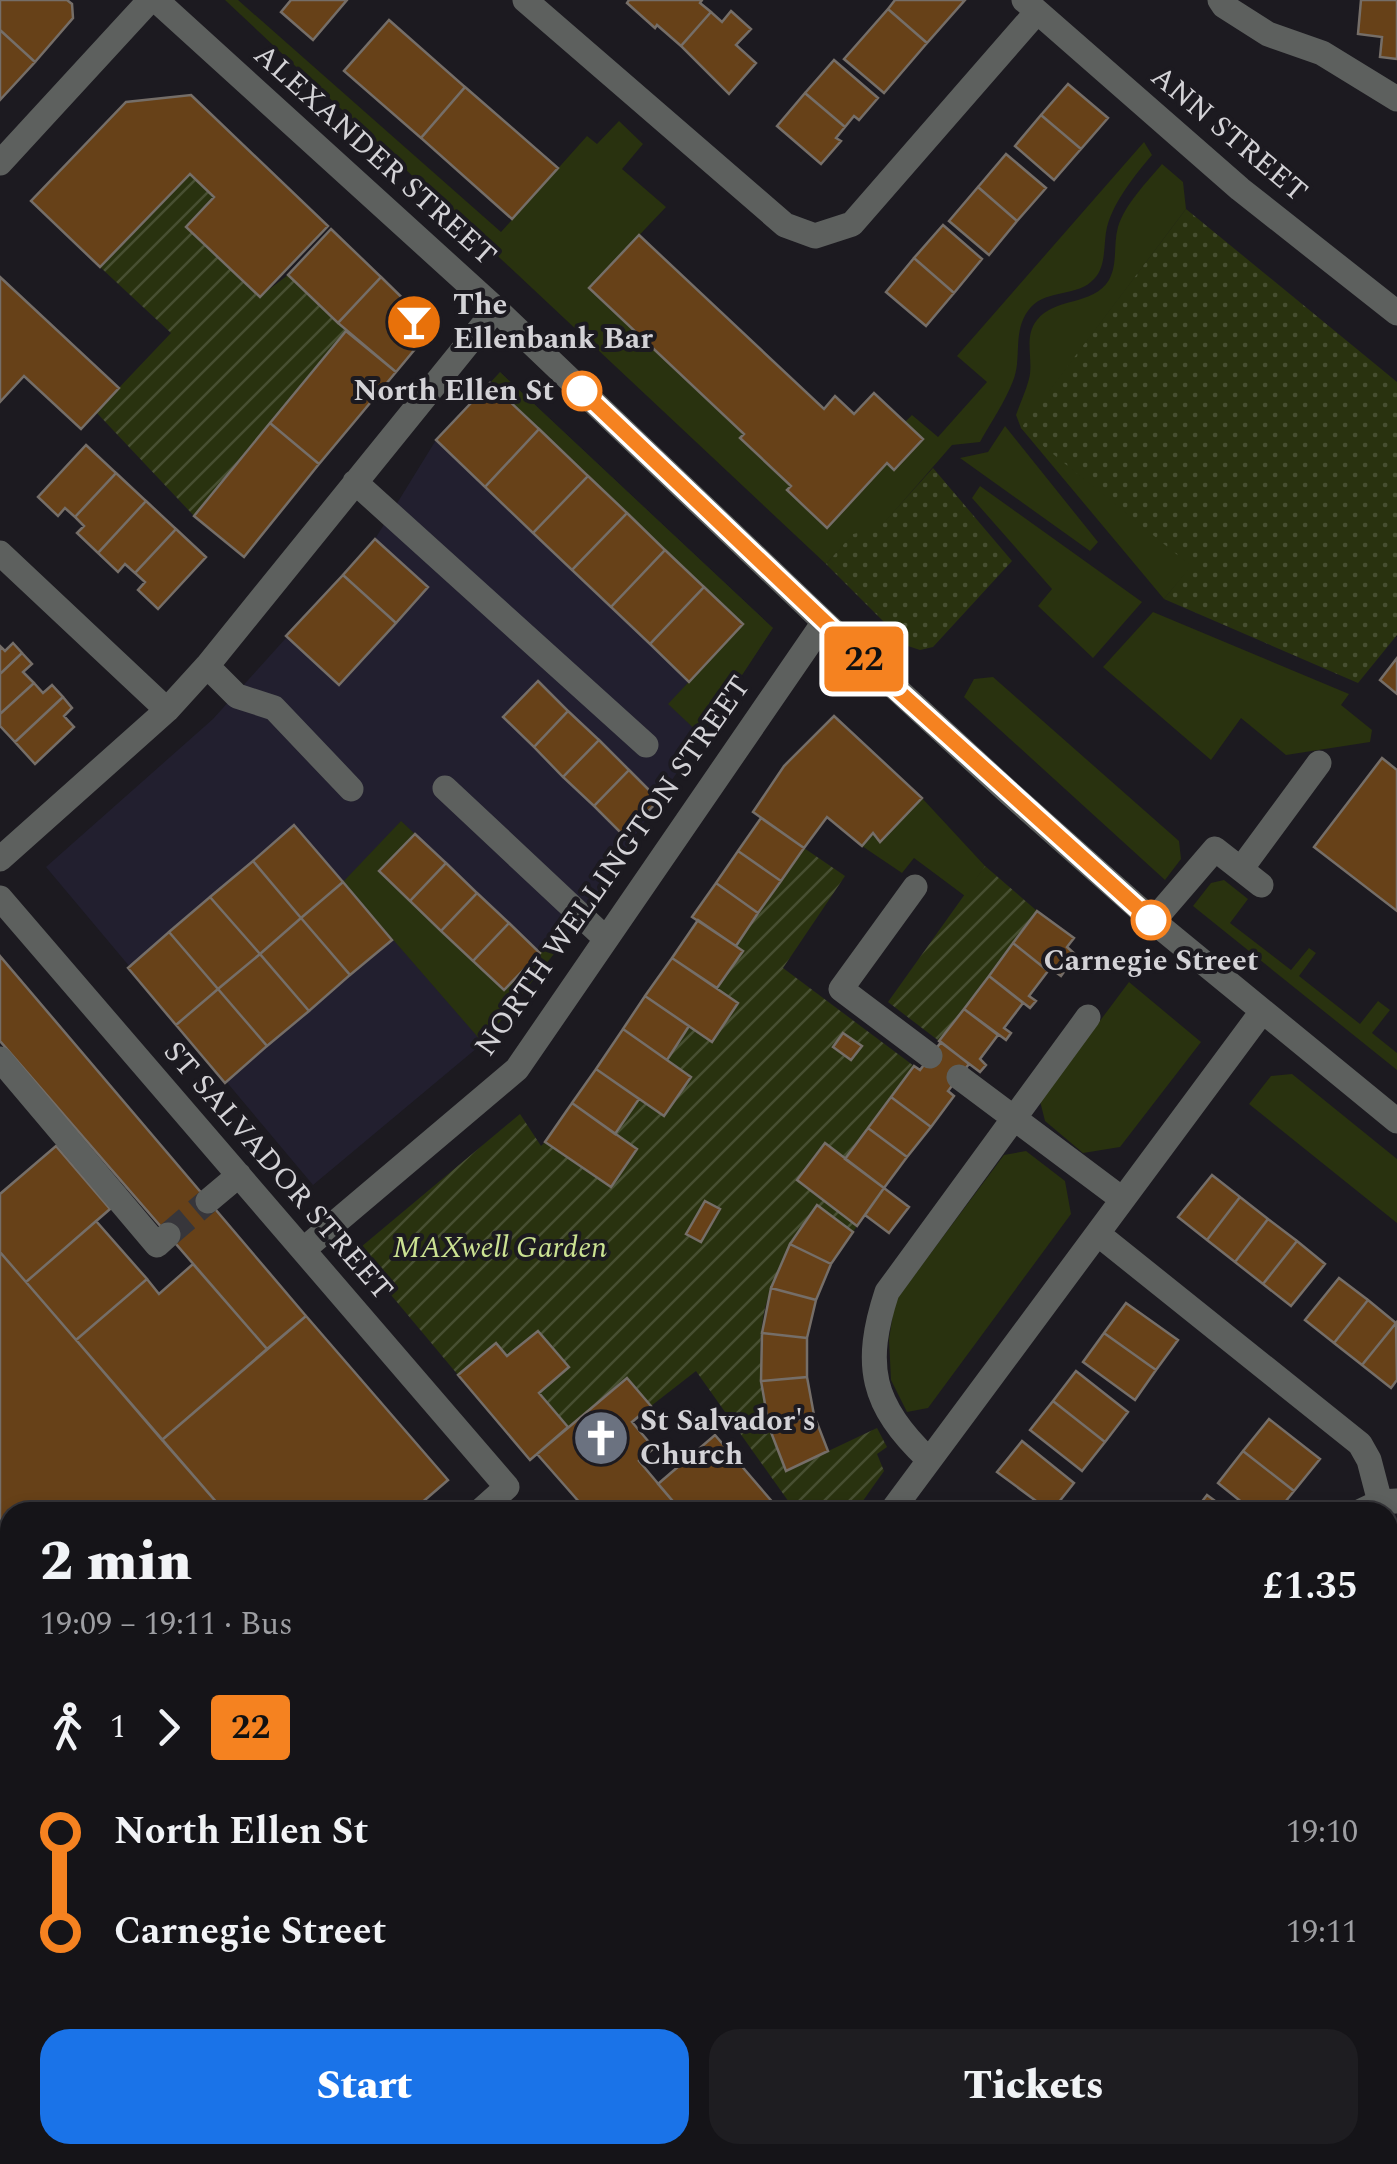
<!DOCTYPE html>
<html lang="en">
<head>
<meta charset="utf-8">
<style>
  body { margin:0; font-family:Spectral,serif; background:#1e1d21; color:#f1f3f6; height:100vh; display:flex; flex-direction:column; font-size:38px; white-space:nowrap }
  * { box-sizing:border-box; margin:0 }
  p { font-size:32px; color:#9d9ea2 }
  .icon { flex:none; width:55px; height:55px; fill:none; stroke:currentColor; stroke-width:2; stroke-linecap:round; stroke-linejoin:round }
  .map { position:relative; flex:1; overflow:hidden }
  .drawer { position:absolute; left:0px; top:1502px; width:1398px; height:662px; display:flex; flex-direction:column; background:#151418; border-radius:30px 30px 0 0; box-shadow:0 5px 15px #0003,0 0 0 2px #343337 }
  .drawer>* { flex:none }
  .badge { padding:0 20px; border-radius:8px; font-size:35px; line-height:65px }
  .map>.badge { position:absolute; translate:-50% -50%; box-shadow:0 0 0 5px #fff }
  .legs { display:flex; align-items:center; gap:15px; height:110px; padding:0 40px; font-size:32px }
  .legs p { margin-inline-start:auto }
  .head { display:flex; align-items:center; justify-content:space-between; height:170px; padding:0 40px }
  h1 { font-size:55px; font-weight:800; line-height:75px }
  .action { display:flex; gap:20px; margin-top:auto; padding:20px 40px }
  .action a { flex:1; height:115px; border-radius:30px; background:#1a73e8; color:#fff; font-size:40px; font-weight:800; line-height:115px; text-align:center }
  .action a+a { background:#1e1d21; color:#f1f3f6 }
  ul { padding:0 40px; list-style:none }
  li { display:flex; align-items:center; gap:35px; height:100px; font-size:38px }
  li i { display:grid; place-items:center; width:15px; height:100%; margin:0 12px; background:currentColor }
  li i::after { content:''; width:25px; height:25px; margin:-12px; border:8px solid; border-radius:50%; background:#151418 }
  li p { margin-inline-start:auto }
  li:first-child i { background:linear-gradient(#0000 50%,currentColor 0) }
  li:last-child i { background:linear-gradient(currentColor 50%,#0000 0) }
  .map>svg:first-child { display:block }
</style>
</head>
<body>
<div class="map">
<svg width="1397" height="2164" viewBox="0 0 1397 2164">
  <defs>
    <pattern id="park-dots" width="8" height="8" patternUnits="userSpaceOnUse" patternTransform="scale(2.5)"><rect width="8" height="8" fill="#29320f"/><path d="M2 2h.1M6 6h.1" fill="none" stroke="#474f31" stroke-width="1.8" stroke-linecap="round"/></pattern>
    <pattern id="garden-furrows" width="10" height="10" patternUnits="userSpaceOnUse" patternTransform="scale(2.5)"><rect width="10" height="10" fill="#29320f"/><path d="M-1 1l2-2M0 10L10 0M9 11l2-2" fill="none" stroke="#474f31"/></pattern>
  </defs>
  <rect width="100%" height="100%" fill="#1c1a20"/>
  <path fill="#221f2f" d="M500 372 773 628 569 935 483 1043 313 1185 46 867 213 719 375 539 436 440Z"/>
  <path fill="#29320f" d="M225 0H238L501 232 587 136 597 144 619 121 643 144 622 169 666 207 589 288 744 434 741 438 791 486 788 490 827 527 887 463 905 422 912 415 938 437 987 382 957 356 1144 142 1152 155C1135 175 1114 201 1107 227 1103 243 1107 266 1094 279 1078 297 1048 289 1031 307 1011 330 1023 356 1013 381 1005 402 991 422 980 442L952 445 879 529 853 535 826 564Z
    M1162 164 1183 182 1186 209 1022 428 1192 566 1164 599 1021 428 1016 415C1020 403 1026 391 1029 379 1034 360 1023 337 1037 320 1055 297 1093 306 1109 280 1118 263 1113 245 1118 227 1125 204 1147 182 1162 164Z
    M500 372 773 628 702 736 668 704 743 624 490 383Z
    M1005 426 1098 542 1090 551 960 458 988 452Z
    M980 486 1142 602 1093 658 1038 606 1052 589 972 498Z
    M1153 612 1349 694 1341 705 1372 730 1370 742 1286 755 1241 718 1211 760 1103 667Z
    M993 677 1179 841 1181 859 1165 880 964 697 974 679Z
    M922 798 985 866 965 896 914 858 902 873 862 846 873 833 881 842Z
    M401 821 415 834 379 872 504 990 563 925 569 935 483 1043 343 882Z
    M1224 880 1248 899 1230 923 1291 970 1309 948 1316 953 1299 976 1360 1024 1378 1001 1390 1010 1372 1033 1397 1053V1070L1193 906 1211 883Z
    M1129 982 1201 1042 1120 1147 1083 1153 1045 1121 1040 1101Z
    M1292 1074 1397 1159V1223L1249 1104 1271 1076Z
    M1026 1151 1065 1181 1071 1214 928 1408 907 1412 891 1380 889 1339 895 1301 1004 1155Z
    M0 2037 10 2048V2125L0 2135 10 2146V2155H19L27 2164H0Z"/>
  <path fill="url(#park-dots)" d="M1186 209 1397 382V635L1358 683 1164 599 1191 566 1021 428Z
    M933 468 1012 561 933 647 920 650 908 646 826 564 853 534 879 528Z
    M425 2155H978L986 2164H434Z"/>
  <path fill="url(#garden-furrows)" d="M190 174 214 197 187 227 259 297 288 275 346 331 194 516 96 412 171 333 100 267Z
    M804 848 845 876 783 968 914 1066 845 1159 798 1180 857 1226 853 1232 817 1206C802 1232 782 1260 771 1288 749 1349 764 1413 786 1471L877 1428 887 1447 877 1454 884 1471 855 1512H796L696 1371 651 1406 626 1378 568 1427 539 1393 568 1367 538 1331 507 1356 496 1343 458 1375 355 1252 520 1114 541 1146 545 1142 611 1187 637 1149 615 1134 639 1099 665 1116 691 1077 667 1060 689 1026 712 1041 738 1004 717 988 742 951 736 946Z
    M985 866 1037 911 939 1041 888 1002Z"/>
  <path fill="#674118" stroke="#756e68" stroke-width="2.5" d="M0 0H67L72 4 73 18 35 62 0 30Z
    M291 0H347L313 40 281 12Z
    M629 0H702L700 3 711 12 681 46 657 25 655 28 627 3Z
    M895 0H965L927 43 888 9Z
    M1361 0H1397V59L1380 57 1382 37 1358 34Z
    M888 9 927 43 884 93 844 59Z
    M731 11 751 29 736 45 756 63 729 94 681 46 711 12 722 22Z
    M389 20 465 87 421 138 344 71Z
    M0 30 35 62 0 100Z
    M834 60 878 98 859 120 854 116 845 127 805 93Z
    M1068 84 1108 118 1081 149 1041 115Z
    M465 87 558 168 512 219 421 138Z
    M805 93 845 127 836 138 841 141 821 164 777 126Z
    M191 95 328 226 260 297 186 227 214 197 190 174 100 267 31 201 126 102Z
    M1041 115 1081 149 1054 180 1015 146Z
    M1006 154 1046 188 1017 221 978 187Z
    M978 187 1017 221 989 255 949 221Z
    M943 225 982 259 954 293 914 258Z
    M331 229 381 277 338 323 288 275Z
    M639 235 824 409 835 396 854 414 874 393 923 439 894 470 887 463 827 528 787 490 791 486 740 438 744 434 589 288Z
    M914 258 954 293 926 326 886 292Z
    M0 277 119 388 81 429 24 376 0 402Z
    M381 277 430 325V331L396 372 338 323Z
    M346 331 396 372 319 464 270 423Z
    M490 383 539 429 485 487 436 440Z
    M270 423 319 464 244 557 194 516Z
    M539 429 588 476 533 533 485 487Z
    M86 445 116 473 75 517 65 508 58 516 38 497Z
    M116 473 146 501 98 553 77 533 84 526 75 517Z
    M588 476 627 513 572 570 533 533Z
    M146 501 176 529 135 573 125 564 118 572 98 553Z
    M627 513 665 550 611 607 572 570Z
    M176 529 206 557 158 609 138 590 145 582 135 573Z
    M375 539 428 587 396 623 343 575Z
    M665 550 704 587 650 644 611 607Z
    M343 575 396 623 339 685 286 636Z
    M704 587 743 624 689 682 650 644Z
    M13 643 22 653 0 674V646L5 651Z
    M22 653 32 664 23 672 34 683 0 714V674Z
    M1397 658V694L1380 680Z
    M538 681 568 711 534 747 503 717Z
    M34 683 43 693 52 685 63 697 15 742 0 726V714Z
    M63 697 72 708 64 716 74 727 35 764 15 742Z
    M568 711 599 740 563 777 534 747Z
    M834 716 922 798 880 842 873 833 862 846 827 817 804 848 753 812 784 766Z
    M599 740 629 770 594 806 563 777Z
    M1382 758 1397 770V911L1314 847Z
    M629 770 659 800 624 836 594 806Z
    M761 818 804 848 781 881 738 851Z
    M294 825 343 882 301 918 253 861Z
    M415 834 446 863 410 901 379 871Z
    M738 851 781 881 758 913 716 883Z
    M253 861 301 918 260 954 210 897Z
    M446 863 477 893 441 931 410 901Z
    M343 882 392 940 350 975 301 918Z
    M716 883 758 913 736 946 692 917Z
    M477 893 509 923 473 961 441 931Z
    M210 897 260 954 218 989 169 932Z
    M1037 911 1074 938 1067 947 1076 955 1061 976 1050 968 1048 971 1013 943Z
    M301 918 350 975 309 1011 260 954Z
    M698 920 743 951 717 988 672 958Z
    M509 923 540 953 504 990 473 961Z
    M169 932 218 989 176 1025 128 968Z
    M1013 943 1048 971 1029 996 1036 1001 1030 1008 989 976Z
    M260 954 309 1011 267 1046 218 989Z
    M0 956 306 1316 267 1349 0 1041Z
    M672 958 738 1003 712 1042 645 996Z
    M989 976 1023 1003 1004 1028 1011 1033 1006 1040 964 1009Z
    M218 989 267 1046 225 1083 176 1025Z
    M645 996 689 1026 667 1060 623 1029Z
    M964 1009 998 1035 980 1059 986 1065 980 1072 939 1041Z
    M623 1029 691 1077 664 1116 596 1069Z
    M843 1033 862 1046 851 1060 833 1047Z
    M941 1042 969 1064 948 1091 954 1096 931 1127 891 1097 914 1066 920 1070Z
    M596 1069 639 1099 615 1134 572 1103Z
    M891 1097 931 1127 907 1157 868 1128Z
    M572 1103 637 1149 611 1187 545 1142Z
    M868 1128 907 1157 884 1188 845 1159Z
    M825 1143 884 1188 857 1226 797 1180Z
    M56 1146 110 1209 26 1282 0 1252V1194Z
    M1212 1175 1240 1197 1207 1240 1178 1217Z
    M884 1188 909 1207 889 1233 865 1215Z
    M1240 1197 1268 1219 1235 1262 1207 1240Z
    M705 1201 720 1209 701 1242 686 1234Z
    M817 1205 853 1232 831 1264 790 1244Z
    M1268 1219 1297 1241 1263 1284 1235 1262Z
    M96 1221 147 1279 76 1340 26 1282Z
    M1297 1241 1325 1264 1291 1306 1263 1284Z
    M790 1244 831 1264 816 1300 771 1288Z
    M0 1252 225 1512H10V1878L0 1887Z
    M193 1264 267 1349 162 1440 76 1340 147 1279 159 1294Z
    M1339 1278 1368 1300 1334 1343 1305 1320Z
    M771 1288 816 1300 807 1338 762 1333Z
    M1368 1300 1396 1323 1362 1365 1334 1343Z
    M1126 1303 1178 1340 1156 1370 1104 1333Z
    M306 1316 448 1480 411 1512H225L162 1440Z
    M1396 1323 1397 1380 1391 1388 1362 1365Z
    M538 1331 569 1367 539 1393 568 1427 530 1460 458 1375 496 1343 507 1356Z
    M762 1333 807 1338V1377L761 1381Z
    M1104 1333 1156 1370 1135 1400 1083 1362Z
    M1076 1371 1128 1412 1105 1442 1053 1401Z
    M807 1377 814 1415 769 1427 761 1381Z
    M627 1378 651 1406 632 1422 654 1448 639 1461 682 1512H588L537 1454Z
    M1053 1401 1105 1442 1082 1471 1030 1430Z
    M814 1415 828 1451 786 1471 769 1427Z
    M1269 1419 1320 1459 1294 1491 1243 1451Z
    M715 1435 781 1512H682L658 1484Z
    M1022 1441 1074 1483 1051 1512 997 1472Z
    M1243 1451 1294 1491 1277 1512H1254L1218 1483Z
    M1207 1495 1230 1512H1194Z
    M1392 1570 1397 1574V1620L1388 1612V1575Z
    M1388 1612 1397 1620V1666L1388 1659Z
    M1388 1911 1397 1920V1968L1392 1974 1388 1970Z
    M122 2155H166L156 2164H131Z
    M361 2155H415L423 2164H369Z"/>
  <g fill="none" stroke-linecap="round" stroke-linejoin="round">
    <path stroke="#37363b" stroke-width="25" stroke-dasharray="25 12" stroke-linecap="butt" d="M168 1235 208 1201"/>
    <path stroke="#5d605e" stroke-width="25" d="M156 0 496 309 824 622 1006 790 1153 921 1397 1121
      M525 0 785 225 815 236 852 224 1036 13
      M1024 0 1240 189 1397 313
      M1220 0 1224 6 1268 34 1322 53 1397 99
      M0 163 150 0
      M355 482 646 745
      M0 553 167 710
      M207 666 237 696 274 708 351 789
      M445 788 605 938
      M0 859 167 710 207 666 496 309
      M1241 869 1319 763
      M915 887 841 989 930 1056
      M0 898 507 1487 479 1512
      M1153 921 1215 849 1261 885
      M0 1059 157 1245 168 1235
      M959 1077 1122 1199
      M208 1201 239 1175
      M1098 1234 1360 1444 1369 1460 1380 1502
      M303 1250 517 1069 824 622
      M928 1459C871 1405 863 1365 887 1292L1088 1017
      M891 1512 1261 1013
      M1359 1512 1380 1502 1397 1501
      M0 1948 10 1939
      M1388 2076 1397 2064
      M1385 2155 1395 2164
      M254 2164 263 2155"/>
  </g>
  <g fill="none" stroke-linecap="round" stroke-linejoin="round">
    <g stroke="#fff" stroke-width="22">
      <path id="line-1" d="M582 391 876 671 1151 920"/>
    </g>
    <use href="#line-1" stroke="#f58220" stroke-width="15"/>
  </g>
  <defs>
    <g id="bar-disc" transform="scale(2.875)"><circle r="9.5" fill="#e8710a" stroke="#1c1a20"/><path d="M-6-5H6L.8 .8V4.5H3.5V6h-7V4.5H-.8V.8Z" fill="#fff"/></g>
    <g id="church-disc" transform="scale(2.875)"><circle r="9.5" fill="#6b7280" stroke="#1c1a20"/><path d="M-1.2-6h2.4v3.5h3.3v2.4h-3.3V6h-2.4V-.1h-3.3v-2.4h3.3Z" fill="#fff"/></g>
  </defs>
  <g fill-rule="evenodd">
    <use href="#bar-disc" x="414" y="322"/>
    <use href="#church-disc" x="601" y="1438"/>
  </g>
  <g fill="#fff" stroke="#f58220" stroke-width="5">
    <circle cx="582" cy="391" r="18"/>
    <circle cx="1151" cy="920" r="18"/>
  </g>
  <g text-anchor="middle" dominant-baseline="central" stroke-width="8" stroke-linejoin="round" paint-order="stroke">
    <g font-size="30" fill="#d3d2d6" stroke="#1c1a20">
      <text transform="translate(1229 134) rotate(40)">ANN STREET</text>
      <text transform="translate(375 155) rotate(42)">ALEXANDER STREET</text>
      <text transform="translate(613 866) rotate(-55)">NORTH WELLINGTON STREET</text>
      <text transform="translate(278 1171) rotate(49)">ST SALVADOR STREET</text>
    </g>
    <g font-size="30" font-weight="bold" fill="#d3d2d6" stroke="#1c1a20" text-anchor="start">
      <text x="453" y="305">The<tspan x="453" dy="34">Ellenbank Bar</tspan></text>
      <text x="640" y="1421">St Salvador's<tspan x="640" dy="34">Church</tspan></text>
    </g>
    <g font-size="30" font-weight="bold" fill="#d3d2d6" stroke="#1c1a20" text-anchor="end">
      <text x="554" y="391">North Ellen St</text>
      <text x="1151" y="961" text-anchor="middle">Carnegie Street</text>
    </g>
    <g font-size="30" font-style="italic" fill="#cbe292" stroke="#1c1a20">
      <text x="500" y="1248">MAXwell Garden</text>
    </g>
  </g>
</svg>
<b class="badge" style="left:864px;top:659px;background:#f58220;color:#111">22</b>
<section class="drawer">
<div class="head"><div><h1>2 min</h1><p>19:09 – 19:11 · Bus</p></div><b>£1.35</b></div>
<div class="legs"><svg class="icon" aria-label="walk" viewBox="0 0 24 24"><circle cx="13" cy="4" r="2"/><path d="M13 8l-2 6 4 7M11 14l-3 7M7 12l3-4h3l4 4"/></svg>1<svg class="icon" aria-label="forward" viewBox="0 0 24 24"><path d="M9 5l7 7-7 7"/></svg><b class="badge" style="background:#f58220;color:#111">22</b></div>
<ul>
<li><i style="color:#f58220"></i><b>North Ellen St</b><p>19:10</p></li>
<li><i style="color:#f58220"></i><b>Carnegie Street</b><p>19:11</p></li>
</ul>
<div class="action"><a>Start</a><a>Tickets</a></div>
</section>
</div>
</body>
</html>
